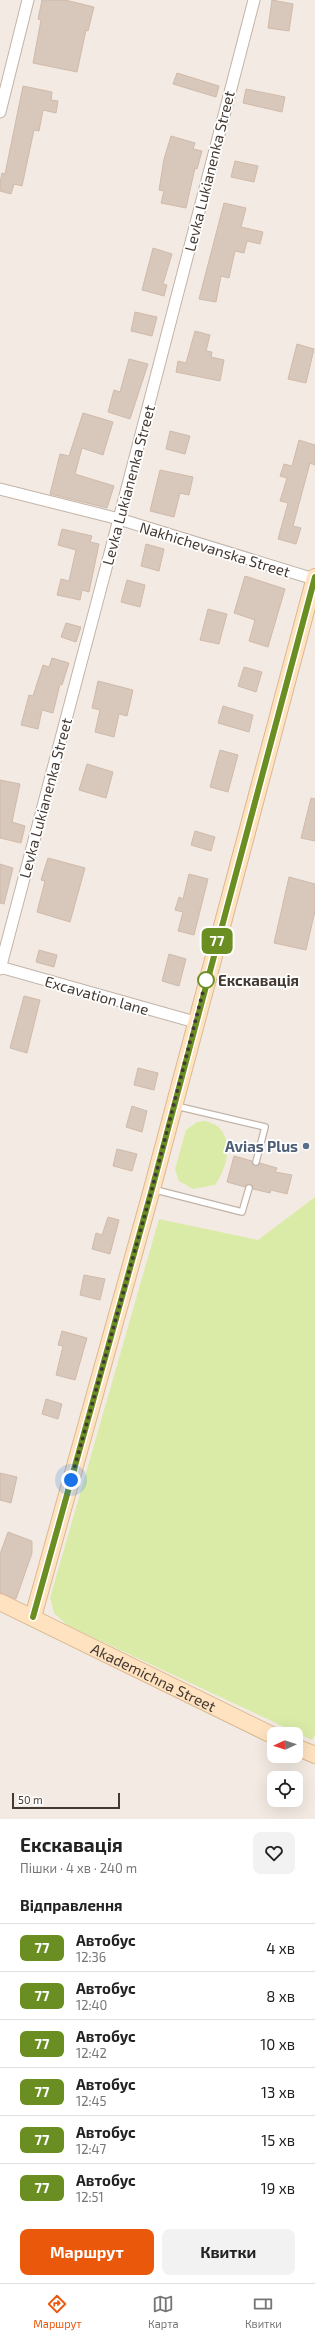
<!DOCTYPE html>
<html lang="uk">
<head>
<meta charset="utf-8">
<style>
  body { margin:0; font-family:"Exo 2",sans-serif; background:#f2f2f2; color:#222; height:100vh; display:flex; flex-direction:column; font-size:15px; white-space:nowrap }
  * { box-sizing:border-box; margin:0 }
  p { font-size:13px; color:#767676 }
  .icon { flex:none; width:22px; height:22px; fill:none; stroke:currentColor; stroke-width:2; stroke-linecap:round; stroke-linejoin:round }
  .map { position:relative; height:1819px; overflow:hidden }
  .drawer { display:flex; flex-direction:column; background:#fff; flex:1 }
  .drawer>* { flex:none }
  .badge { padding:0 8px; border-radius:6px; font-size:14px; line-height:26px }
  .needle { width:26px; rotate:266deg }
  .buttons { position:absolute; left:267px; top:1727px; display:grid; gap:8px }
  .buttons a { display:grid; place-items:center; width:36px; height:36px; border-radius:8px; background:#fff; box-shadow:0 4px 16px #0002; font-size:20px }
  .scale { position:absolute; left:12px; bottom:10px; width:108px; box-sizing:border-box; padding-left:4px; border:2px solid #453a33; border-top:0; font-size:11px; line-height:14px; white-space:nowrap; color:#453a33; -webkit-text-stroke:3px #fff; paint-order:stroke }
  .you { position:absolute; width:20px; height:20px; margin:-10px; border:3px solid #fff; border-radius:50%; background:#1a73e8; box-shadow:0 0 0 6px #1a73e833 }
  .map>.badge { position:absolute; translate:-50% -50%; box-shadow:0 0 0 2px #fff }
  h2 { padding:0 20px; font-size:15px; line-height:36px }
  .round { display:grid; place-items:center; flex:none; width:42px; height:42px; border-radius:8px; background:#f2f2f2 }
  .head { display:flex; align-items:center; justify-content:space-between; height:68px; padding:0 20px }
  h1 { font-size:19px; font-weight:700; line-height:30px }
  .primary-button { display:flex; gap:8px; margin-top:auto; padding:8px 20px }
  .primary-button a { flex:1; height:46px; border-radius:8px; background:#ea580c; color:#fff; font-size:16px; font-weight:700; line-height:46px; text-align:center }
  .primary-button a+a { background:#f2f2f2; color:#222 }
  ul { padding:0; list-style:none }
  li { display:flex; align-items:center; gap:12px; height:48px; padding:0 20px; border-top:1px solid #e0e0e0 }
  li div { flex:1 }
  li b { display:block; font-size:15px }
  li em { font-style:normal }
  li .badge { min-width:44px; font-weight:700; text-align:center }
  .tab-bar { display:flex; justify-content:space-around; align-items:center; height:56px; border-top:1px solid #e0e0e0; background:#fff; font-size:11px; color:#767676 }
  .tab-bar a { display:grid; justify-items:center; gap:2px }
  .tab-bar .current { color:#ea580c }
  .map>svg:first-child { display:block }
</style>
</head>
<body>
<div class="map">
<svg width="315" height="1819" viewBox="0 0 315 1819">
  <rect width="100%" height="100%" fill="#f3ebe3"/>
  <path fill="#daeba8" d="M204 1121C236 1126 230 1165 215 1185L193 1189 179 1181 175 1169 186 1130 197 1122Z
    M315 1197V1735L312 1740 67 1625 54 1613 50 1598 159 1219 258 1240Z"/>
  <path fill="#d8c7bb" stroke="#d0baaa" d="M42 0H65L94 7 88 31 86 30 77 72 33 63 41 20 38 19Z
    M272 0 293 4 289 31 268 28Z
    M177 73 219 86 216 97 173 84Z
    M23 86 52 92 51 100 58 101 56 113 43 110 39 131 34 130 22 186 14 184 11 194 0 191V183L2 173 5 174Z
    M246 89 285 97 282 112 243 103Z
    M171 136 195 143 193 149 202 151 197 169 195 168 186 208 161 203 164 191 159 190 164 159Z
    M235 161 258 166 254 182 231 177Z
    M224 203 246 208 241 227 263 232 260 244 247 241 244 253 235 251 229 278 221 276 216 302 199 299Z
    M153 248 172 254 163 284 167 285 164 296 142 290Z
    M135 312 157 317 152 336 131 331Z
    M195 331 210 335 206 351 212 352 211 357 224 360 220 381 176 372 178 361 186 363Z
    M297 344 314 349 306 383 288 379Z
    M129 359 148 364 130 419 108 412 114 390 120 392Z
    M83 413 113 422 103 455 82 448 75 474 114 486 107 508 50 494 60 454 69 456Z
    M170 431 190 436 185 454 166 449Z
    M299 440 315 445V465L310 463 293 526 301 528 296 544 278 539 288 503 280 501 287 478 280 476 284 464 292 466Z
    M160 470 193 477 189 495 180 493 174 517 150 511Z
    M62 529 92 536 90 542 99 544 89 592 82 590 80 600 57 595 61 579 69 581 76 550 58 545Z
    M146 544 164 549 159 571 141 566Z
    M245 576 285 589 268 647 249 641 255 620 234 613Z
    M127 580 145 585 140 607 121 602Z
    M208 609 227 614 219 644 200 640Z
    M66 623 81 627 76 642 61 637Z
    M52 658 69 663 62 685 60 684 53 713 42 710 38 729 21 725 29 695 33 696 43 665 49 667Z
    M244 667 262 672 256 692 238 686Z
    M98 681 133 690 127 716 119 714 114 737 95 732 100 710 92 708Z
    M223 706 253 715 249 732 218 723Z
    M220 750 238 755 228 792 210 787Z
    M87 764 113 772 106 798 79 790Z
    M0 780 20 784 12 822 25 826 21 843 0 838Z
    M311 798 315 799V841L301 838Z
    M195 831 215 837 211 851 191 845Z
    M48 858 85 868 70 922 37 912 45 881 41 880Z
    M0 864 13 868 4 904 0 903Z
    M189 874 208 879 194 935 178 931 183 912 175 910 179 897 183 899Z
    M289 877 315 884V911L306 950 274 943Z
    M39 950 57 955 54 967 36 962Z
    M169 954 186 959 179 986 162 981Z
    M24 996 40 1000 27 1053 10 1048Z
    M138 1068 158 1073 154 1090 134 1085Z
    M132 1106 147 1111 142 1132 126 1127Z
    M117 1149 137 1154 132 1171 113 1166Z
    M234 1156 252 1161 255 1166 260 1163 277 1168 275 1172 292 1175 287 1194 271 1190 270 1193 253 1189 250 1184 245 1187 227 1182Z
    M108 1217 119 1220 110 1254 92 1249 96 1233 102 1235Z
    M84 1275 105 1279 100 1300 80 1295Z
    M62 1331 87 1338 75 1380 56 1375 63 1346 58 1345Z
    M46 1399 62 1404 58 1419 42 1414Z
    M0 1473 17 1477 11 1503 0 1500Z
    M8 1532 32 1541V1553L16 1599 0 1593V1554Z"/>
  <g fill="none" stroke-linecap="round" stroke-linejoin="round">
    <g stroke="#c2b3a8" stroke-width="8">
      <path id="lane" d="M176 1106 265 1127 256 1162
        M152 1189 242 1212 249 1188"/>
    </g>
    <g stroke="#c2b3a8" stroke-width="13">
      <path id="street" d="M0 112 28 0
        M0 489 119 519 314 579
        M0 967 195 1022
        M0 969 119 519 254 0"/>
    </g>
    <g stroke="#dab891" stroke-width="18">
      <g id="secondary">
        <path id="s1" d="M0 1602 274 1736"/>
        <path d="M33 1617 152 1189 315 577"/>
        <path d="M296 1747 315 1755"/>
      </g>
    </g>
    <use href="#lane" stroke="#fff" stroke-width="5.5"/>
    <use href="#street" stroke="#fff" stroke-width="11"/>
    <use href="#secondary" stroke="#ffe3c1" stroke-width="16"/>
  </g>
  <g fill="none" stroke-linecap="round" stroke-linejoin="round">
    <g stroke="#fff" stroke-width="9">
      <path id="line" d="M33 1617 152 1189 315 577"/>
    </g>
    <use href="#line" stroke="#6b8e23" stroke-width="6"/>
    <path stroke="#453a33" stroke-width="4" stroke-dasharray="0 7.2" d="M71 1480 152 1189 206 980"/>
  </g>
  <circle fill="#fff" stroke="#6b8e23" stroke-width="2" cx="206" cy="980" r="8"/>
  <circle fill="#5c6f8a" stroke="#fff" stroke-width="1.5" cx="306" cy="1146" r="4"/>
  <g text-anchor="middle" dominant-baseline="central" stroke-width="3.5" stroke-linejoin="round" paint-order="stroke">
    <g font-size="15" fill="#453a33" stroke="#fff">
      <text transform="translate(209 171) rotate(-76)">Levka Lukianenka Street</text>
      <text transform="translate(128 485) rotate(-75)">Levka Lukianenka Street</text>
      <text transform="translate(215 549) rotate(17)">Nakhichevanska Street</text>
      <text transform="translate(45 798) rotate(-75)">Levka Lukianenka Street</text>
      <text transform="translate(97 995) rotate(16)">Excavation lane</text>
      <text stroke="none"><textPath href="#s1" startOffset="171">Akademichna Street</textPath></text>
    </g>
    <g font-size="15" font-weight="bold" fill="#453a33" stroke="#fff" text-anchor="start">
      <text x="218" y="980">Екскавація</text>
    </g>
    <g font-size="15" font-weight="bold" fill="#4e5e75" stroke="#fff" text-anchor="end">
      <text x="298" y="1146">Avias Plus</text>
    </g>
  </g>
</svg>
<div class="buttons">
<a><svg class="needle" viewBox="-14 -14 28 28"><path d="M0-13l5 13h-10z" fill="#e53935"/><path d="M0 13l5-13h-10z" fill="#767676"/></svg></a>
<a><svg class="icon" aria-label="locate" viewBox="0 0 24 24"><circle cx="12" cy="12" r="6"/><path d="M12 2v4M12 18v4M2 12h4M18 12h4"/></svg></a>
</div>
<div class="scale">50 m</div>
<div class="you" style="left:71px;top:1480px"></div>
<b class="badge" style="left:217px;top:941px;background:#6b8e23;color:#fff">77</b>
</div>
<section class="drawer">
<div class="head"><div><h1>Екскавація</h1><p>Пішки · 4 хв · 240 m</p></div><a class="round"><svg class="icon" aria-label="heart" viewBox="0 0 24 24"><path d="M12 20l-8-8c-3-5 5-10 8-4 3-6 11-1 8 4z"/></svg></a></div>
<h2>Відправлення</h2>
<ul>
<li><span class="badge" style="background:#6b8e23;color:#fff">77</span><div><b>Автобус</b><p>12:36</p></div><em>4 хв</em></li>
<li><span class="badge" style="background:#6b8e23;color:#fff">77</span><div><b>Автобус</b><p>12:40</p></div><em>8 хв</em></li>
<li><span class="badge" style="background:#6b8e23;color:#fff">77</span><div><b>Автобус</b><p>12:42</p></div><em>10 хв</em></li>
<li><span class="badge" style="background:#6b8e23;color:#fff">77</span><div><b>Автобус</b><p>12:45</p></div><em>13 хв</em></li>
<li><span class="badge" style="background:#6b8e23;color:#fff">77</span><div><b>Автобус</b><p>12:47</p></div><em>15 хв</em></li>
<li><span class="badge" style="background:#6b8e23;color:#fff">77</span><div><b>Автобус</b><p>12:51</p></div><em>19 хв</em></li>
</ul>
<div class="primary-button"><a>Маршрут</a><a>Квитки</a></div>
</section>
<nav class="tab-bar">
<a class="current"><svg class="icon" aria-label="directions" viewBox="0 0 24 24"><path d="M12 3l9 9-9 9-9-9zM9 14v-3h6M13 9l2 2-2 2"/></svg>Маршрут</a>
<a><svg class="icon" aria-label="map" viewBox="0 0 24 24"><path d="M3 6l6-2 6 2 6-2v14l-6 2-6-2-6 2zM9 4v14M15 6v14"/></svg>Карта</a>
<a><svg class="icon" aria-label="tickets" viewBox="0 0 24 24"><path d="M3 7h18v10H3zM15 7v10"/></svg>Квитки</a>
</nav>
</body>
</html>
